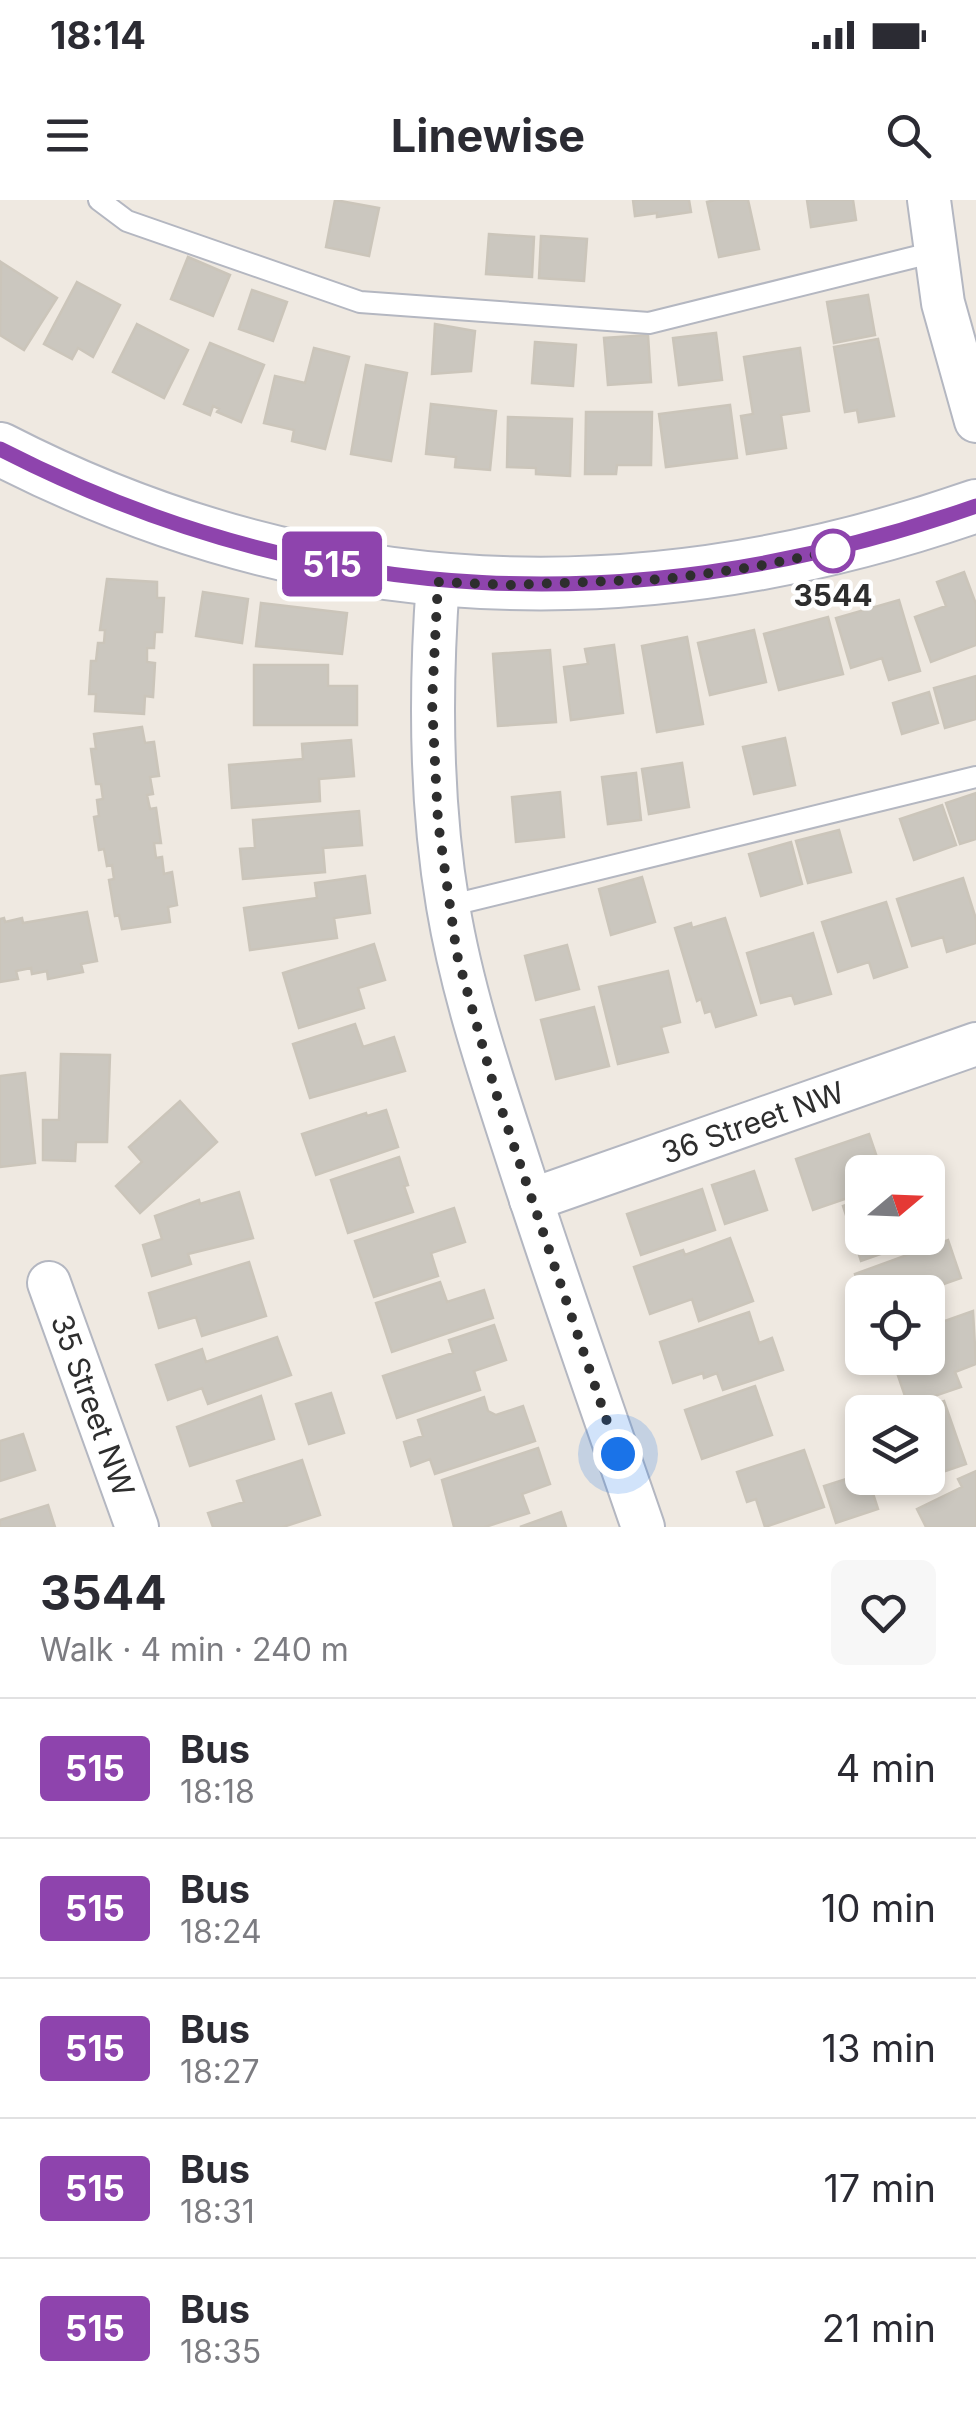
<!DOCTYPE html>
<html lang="en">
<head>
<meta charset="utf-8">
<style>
  body { margin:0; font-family:Inter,sans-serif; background:#f7f7f7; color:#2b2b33; height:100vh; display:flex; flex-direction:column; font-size:38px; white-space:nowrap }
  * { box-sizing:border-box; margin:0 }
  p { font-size:32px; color:#7c7c81 }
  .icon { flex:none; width:55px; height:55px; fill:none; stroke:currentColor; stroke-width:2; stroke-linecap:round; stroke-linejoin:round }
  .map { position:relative; height:1327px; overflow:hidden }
  .sheet { display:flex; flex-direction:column; background:#fff; flex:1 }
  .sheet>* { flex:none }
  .badge { padding:0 20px; border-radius:8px; font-size:35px; line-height:65px }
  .needle { width:65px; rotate:71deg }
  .controls { position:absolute; left:845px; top:955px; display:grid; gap:20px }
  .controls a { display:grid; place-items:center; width:100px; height:100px; border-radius:15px; background:#fff; box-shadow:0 5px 15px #0003; font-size:50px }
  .you { position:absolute; width:50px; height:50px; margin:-25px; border:8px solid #fff; border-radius:50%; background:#1a73e8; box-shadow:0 0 0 15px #1a73e833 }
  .map>.badge { position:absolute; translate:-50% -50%; box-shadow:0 0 0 5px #fff }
  .round { display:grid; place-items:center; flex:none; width:105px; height:105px; border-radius:15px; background:#f7f7f7 }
  .overview { display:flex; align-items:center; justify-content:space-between; height:170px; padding:0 40px }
  h1 { font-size:48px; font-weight:700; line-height:75px }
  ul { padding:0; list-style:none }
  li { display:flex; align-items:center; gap:30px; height:140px; padding:0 40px; border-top:2px solid #e1e1e2 }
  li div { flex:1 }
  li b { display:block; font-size:38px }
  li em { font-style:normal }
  li .badge { min-width:110px; font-weight:700; text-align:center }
  .status { display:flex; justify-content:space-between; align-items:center; height:70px; padding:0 50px; background:#fff; direction:ltr }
  .status svg { height:28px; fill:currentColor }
  header { display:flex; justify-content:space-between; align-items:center; height:130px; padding:0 40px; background:#fff; font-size:45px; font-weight:700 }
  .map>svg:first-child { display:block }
</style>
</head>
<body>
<div class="status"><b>18:14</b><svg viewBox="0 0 49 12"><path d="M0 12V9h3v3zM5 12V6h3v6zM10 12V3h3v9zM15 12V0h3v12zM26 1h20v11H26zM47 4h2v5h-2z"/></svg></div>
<header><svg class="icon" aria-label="menu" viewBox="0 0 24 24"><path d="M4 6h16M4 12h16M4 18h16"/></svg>Linewise<svg class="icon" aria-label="search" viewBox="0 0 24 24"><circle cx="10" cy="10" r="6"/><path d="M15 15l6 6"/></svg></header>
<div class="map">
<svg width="976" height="1327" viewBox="0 0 976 1327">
  <rect width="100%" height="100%" fill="#efe9e1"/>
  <path fill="#cbc7bf" stroke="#cbc5ba" stroke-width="2.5" d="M335 0 379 8 369 56 326 47Z
    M633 0H689L691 12 657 17V13L635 16Z
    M715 0H748L759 49 719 57 707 2Z
    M807 0H853L856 20 811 27Z
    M489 34 534 37 532 77 486 74Z
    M541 36 587 39 584 81 539 78Z
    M188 57 230 75 213 116 171 99Z
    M1 62 57 98 24 150 0 135Z
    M77 82 120 105 93 157 78 148 72 159 44 144Z
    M252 90 287 102 273 141 239 129Z
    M868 95 875 135 834 143 827 102Z
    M137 124 188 150 164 198 113 172Z
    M435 124 475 131 471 171 432 174Z
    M716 133 722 180 679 185 673 138Z
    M648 135 651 182 608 185 604 138Z
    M878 139 894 216 859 222 857 210 845 212 834 147Z
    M535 142 576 145 573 186 532 183Z
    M210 143 264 165 241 222 217 212 219 209 213 206 210 215 184 204Z
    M314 148 349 157 325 249 292 241 294 230 264 223 275 176 305 183Z
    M800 148 809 211 781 215 786 248 747 254 741 216 753 214 744 157Z
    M366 165 407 173 391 261 351 254Z
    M431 204 496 211 490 270 455 267 456 257 426 254Z
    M730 205 737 258 666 267 659 214Z
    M586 212H652L651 265H617L616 274H585Z
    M508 217 572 219 570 276 536 274V268L507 267Z
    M964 372 976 404V445L931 462 915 417 946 406 937 382Z
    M107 379 157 382V398H164L162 432H155L154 448H147V462L155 463 153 497 145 496 144 514 95 511 96 494H89L91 461H96L98 443H104L105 430H100Z
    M203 392 248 399 242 443 196 436Z
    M899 400 920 471 889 480 882 458 851 468 836 418Z
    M261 403 347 413 342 454 256 446Z
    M828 417 843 474 779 490 764 434Z
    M754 430 766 482 710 495 698 443Z
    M687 437 703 524 657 532 642 446Z
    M614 445 623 513 571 520 564 467 588 464 585 449Z
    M550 450 556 522 498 526 493 454Z
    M254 465H328V486H357V525H254Z
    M976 476V519L945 528 934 488Z
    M929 492 938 523 902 534 893 503Z
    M142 527 145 543 154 542 159 576 150 577 153 594 147 595 150 609 156 608 161 643H154L156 658 162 657 164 674 172 672 177 705 168 707 170 722 122 729 119 715 115 716 109 680 114 679 112 665 107 666 104 649 99 650 94 617 99 616 97 600 103 599 101 584H96L91 549H96L94 534Z
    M785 538 795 585 754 594 743 547Z
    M351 540 354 576 319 579 320 601 232 608 229 565 303 559 302 544Z
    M682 563 689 607 649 614 642 569Z
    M636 573 641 620 608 624 602 577Z
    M560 592 564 637 516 642 512 597Z
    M976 593V639L960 644 946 603Z
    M942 605 956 645 914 660 900 619Z
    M359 611 362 645 323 648 325 672 243 679 240 649 255 648 253 620Z
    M839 630 851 672 808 683 796 641Z
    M791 642 802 684 761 696 749 654Z
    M365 676 370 713 334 718 337 738 250 750 244 708 317 698 315 683Z
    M642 677 655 722 611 735 599 689Z
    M963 678 976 719V743L947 752 943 737 912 746 897 699Z
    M886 702 907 767 874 778 869 762 838 772 822 722Z
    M87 712 97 761 81 764 83 772 48 779 47 771 32 774 31 768 16 771 18 779 0 782V719L4 718 5 722 22 718 23 723Z
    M725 718 756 815 716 827 711 811 705 813 701 799 697 801 675 728 691 723 692 728Z
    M813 733 831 794 795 804 792 795 761 803 747 753Z
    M374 744 385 780 358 788 364 808 299 828 283 773Z
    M567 745 579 789 536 800 525 756Z
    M668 771 680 822 661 827 668 852 618 864 599 787Z
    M594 807 609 866 556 879 541 820Z
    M355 824 363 847 394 837 405 871 310 898 293 844Z
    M61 854 110 855 107 942H76L75 961 43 960V920H59Z
    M25 873 35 963 0 967V876Z
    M180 901 217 942 140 1013 116 986 142 962 129 947Z
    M386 910 398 947 316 975 302 934 366 913 367 916Z
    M869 934 882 972H862V993L813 1010 796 959Z
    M399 957 408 985 404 986 413 1012 348 1033 331 980Z
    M754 971 767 1010 725 1024 712 985Z
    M702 989 715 1030 641 1055 627 1014Z
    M239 992 253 1038 188 1054 191 1064 152 1076 143 1045 162 1039 155 1016 199 1000 200 1004Z
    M862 999V1038H907L909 1044 861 1061 843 1006Z
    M454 1008 465 1042 431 1053 438 1076 374 1097 355 1041Z
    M730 1038 753 1101 699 1121 692 1099 650 1114 634 1067 683 1050 685 1055Z
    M948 1040 961 1078 921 1092H862V1096L855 1074Z
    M249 1062 266 1116 202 1136 196 1117 159 1128 149 1093Z
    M440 1082 447 1102 484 1090 493 1118 392 1152 376 1103Z
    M973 1111 976 1164 955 1172 961 1187 908 1205 892 1158H928V1127Z
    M749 1112 759 1143 772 1138 783 1170 723 1190 717 1173 704 1178 703 1173 673 1183 660 1142Z
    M494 1125 506 1160 474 1171 480 1190 397 1218 383 1176 453 1153 449 1140Z
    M277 1137 291 1175 208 1204 202 1188 168 1200 156 1165 202 1149 206 1162Z
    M755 1186 772 1235 702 1259 685 1210Z
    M331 1193 344 1233 309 1244 296 1204Z
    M261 1196 274 1239 190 1266 177 1227Z
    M484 1197 488 1211 496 1215 523 1206 535 1241 435 1274 430 1259 411 1266 404 1242 423 1236 418 1220Z
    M944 1201 966 1264 928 1277V1212H909Z
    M23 1234 35 1270 0 1281V1241Z
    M538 1248 550 1284 522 1294 529 1313 485 1327H454L442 1280Z
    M804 1250 824 1307 765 1327 756 1299 747 1302 737 1272Z
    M302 1260 320 1315 283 1327H213L208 1313 244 1302 237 1281Z
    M976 1271V1327H926L917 1309 962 1287 958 1279Z
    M862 1274V1278H868L878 1309 836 1323 824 1286Z
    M48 1305 55 1327H0V1320Z
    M561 1312 566 1327H520Z"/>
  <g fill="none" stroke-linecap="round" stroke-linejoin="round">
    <g stroke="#b4b7c1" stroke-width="24">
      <path id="service" d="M99 0 127 21 360 102 649 123 935 52
        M448 706 976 577"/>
    </g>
    <g stroke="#b4b7c1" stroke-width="46">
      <g id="minor">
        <path d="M929 0 943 103 976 221"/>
        <path d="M438 381C430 489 430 599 448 706 463 796 493 882 521 969 560 1089 602 1208 643 1327"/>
        <path id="s1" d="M531 1000 976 844"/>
        <path id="s2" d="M49 1083 137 1327"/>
      </g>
    </g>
    <g stroke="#b4b7c1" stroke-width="56">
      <path id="tertiary" d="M0 249C317 412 642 422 976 306"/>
    </g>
    <use href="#service" stroke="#fff" stroke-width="20"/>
    <use href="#minor" stroke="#fff" stroke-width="42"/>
    <use href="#tertiary" stroke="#fff" stroke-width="52"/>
  </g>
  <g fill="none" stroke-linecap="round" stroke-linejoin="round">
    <g stroke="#fff" stroke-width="22">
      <path id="line" d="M0 249C318 412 642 423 976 306"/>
    </g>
    <use href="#line" stroke="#8e44ad" stroke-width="15"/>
    <path stroke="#2e2e2e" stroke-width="10" stroke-dasharray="0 18" d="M618 1254 495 890 457 755 438 622 432 502 438 382 510 385 666 379 753 367 833 351"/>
  </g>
  <circle fill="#fff" stroke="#8e44ad" stroke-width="5" cx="833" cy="351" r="20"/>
  <g text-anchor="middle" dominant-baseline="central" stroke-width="9" stroke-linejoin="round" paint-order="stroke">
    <g font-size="30" font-weight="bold" fill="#2e2e2e" stroke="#fff">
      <text x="833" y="395">3544</text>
    </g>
    <g font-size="30" fill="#2e2e2e" stroke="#fff">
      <text stroke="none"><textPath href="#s1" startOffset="235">36 Street NW</textPath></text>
      <text stroke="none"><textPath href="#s2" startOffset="130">35 Street NW</textPath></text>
    </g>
  </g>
</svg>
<div class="controls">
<a><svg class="needle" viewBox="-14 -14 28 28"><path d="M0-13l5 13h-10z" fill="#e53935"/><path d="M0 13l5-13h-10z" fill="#7c7c81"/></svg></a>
<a><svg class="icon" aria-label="locate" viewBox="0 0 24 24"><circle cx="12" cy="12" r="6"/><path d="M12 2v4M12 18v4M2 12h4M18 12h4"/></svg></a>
<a><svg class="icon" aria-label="layers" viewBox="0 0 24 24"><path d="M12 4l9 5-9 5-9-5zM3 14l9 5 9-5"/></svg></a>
</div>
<div class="you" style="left:618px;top:1254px"></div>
<b class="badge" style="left:332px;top:364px;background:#8e44ad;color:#fff">515</b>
</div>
<section class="sheet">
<div class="overview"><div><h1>3544</h1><p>Walk · 4 min · 240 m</p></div><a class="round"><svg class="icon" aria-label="heart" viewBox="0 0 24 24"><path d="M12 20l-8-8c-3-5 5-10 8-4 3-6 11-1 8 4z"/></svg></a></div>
<ul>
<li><span class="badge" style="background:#8e44ad;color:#fff">515</span><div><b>Bus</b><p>18:18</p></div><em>4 min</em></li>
<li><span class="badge" style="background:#8e44ad;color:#fff">515</span><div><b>Bus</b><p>18:24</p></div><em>10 min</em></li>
<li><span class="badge" style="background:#8e44ad;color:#fff">515</span><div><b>Bus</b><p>18:27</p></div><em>13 min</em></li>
<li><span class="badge" style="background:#8e44ad;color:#fff">515</span><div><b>Bus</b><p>18:31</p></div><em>17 min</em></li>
<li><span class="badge" style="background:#8e44ad;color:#fff">515</span><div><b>Bus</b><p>18:35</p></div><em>21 min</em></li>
</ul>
</section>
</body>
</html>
